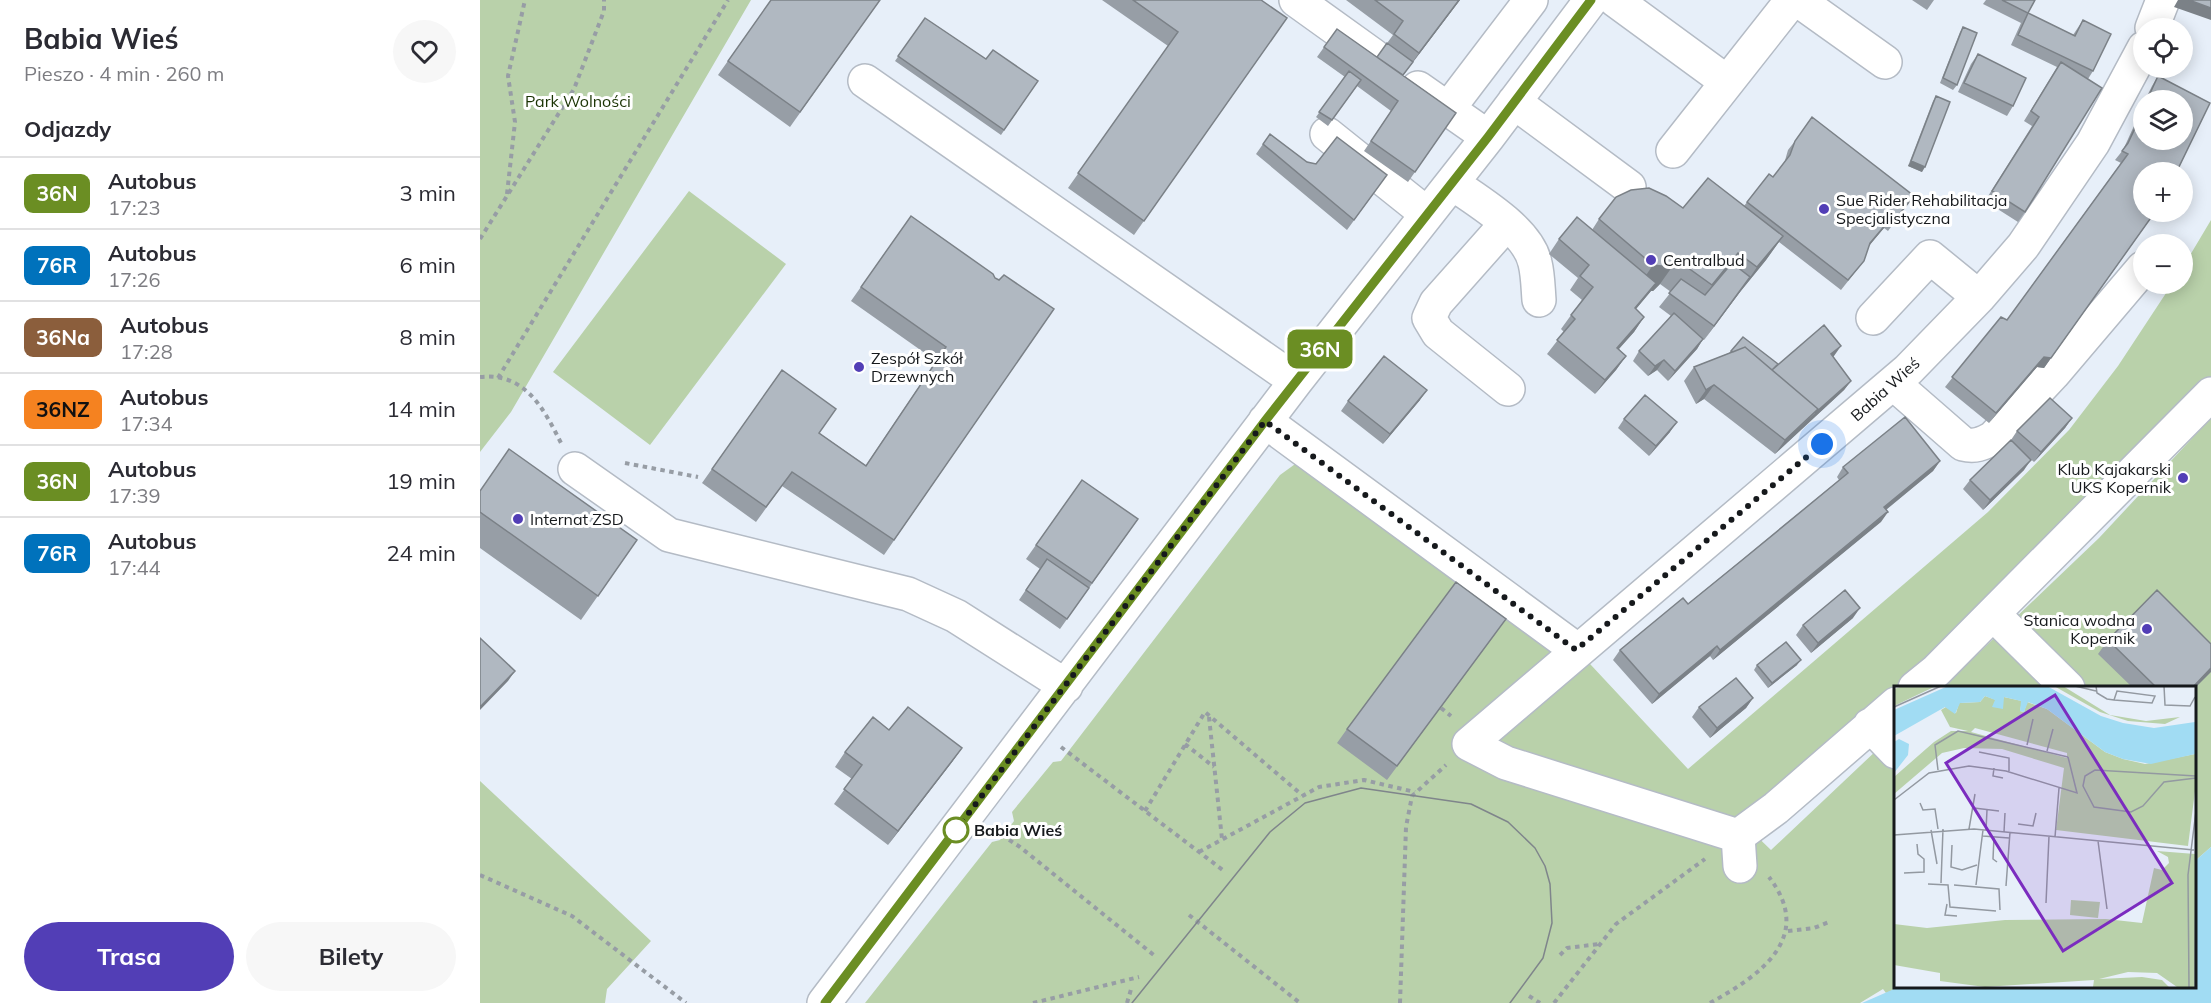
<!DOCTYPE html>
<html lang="pl">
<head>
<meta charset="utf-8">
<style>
  body { margin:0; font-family:Mulish,sans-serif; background:#f7f7f7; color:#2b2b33; height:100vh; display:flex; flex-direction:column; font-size:22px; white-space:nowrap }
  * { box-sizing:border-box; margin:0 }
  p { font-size:20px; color:#7c7c81 }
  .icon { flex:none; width:33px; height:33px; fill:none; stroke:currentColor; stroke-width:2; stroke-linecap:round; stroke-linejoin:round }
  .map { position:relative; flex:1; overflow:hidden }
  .panel { display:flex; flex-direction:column; background:#fff; width:480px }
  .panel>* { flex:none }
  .badge { padding:0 12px; border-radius:9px; font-size:21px; line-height:39px }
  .buttons { position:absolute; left:1653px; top:18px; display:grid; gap:12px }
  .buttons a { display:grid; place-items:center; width:60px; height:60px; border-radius:50%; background:#fff; box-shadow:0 3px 15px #0003; font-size:30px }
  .you { position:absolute; width:30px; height:30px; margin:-15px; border:4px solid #fff; border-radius:50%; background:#1a73e8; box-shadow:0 0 0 9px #1a73e833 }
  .map>.badge { position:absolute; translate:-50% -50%; box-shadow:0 0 0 3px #fff }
  h2 { padding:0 24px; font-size:22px; line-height:54px }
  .round { display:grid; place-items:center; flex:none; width:63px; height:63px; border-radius:32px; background:#f7f7f7 }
  .headline { display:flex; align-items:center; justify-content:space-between; height:102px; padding:0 24px }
  h1 { font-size:28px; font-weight:700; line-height:45px }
  .primary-button { display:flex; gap:12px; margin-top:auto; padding:12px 24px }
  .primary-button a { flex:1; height:69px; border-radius:36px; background:#523eb6; color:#fff; font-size:24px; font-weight:700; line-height:69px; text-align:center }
  .primary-button a+a { background:#f7f7f7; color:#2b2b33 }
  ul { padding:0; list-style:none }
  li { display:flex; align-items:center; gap:18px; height:72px; padding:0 24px; border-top:2px solid #e1e1e2 }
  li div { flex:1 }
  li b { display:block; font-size:22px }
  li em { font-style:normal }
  li .badge { min-width:66px; font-weight:700; text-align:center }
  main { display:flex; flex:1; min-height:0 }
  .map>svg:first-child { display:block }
</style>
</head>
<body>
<main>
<section class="panel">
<div class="headline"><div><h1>Babia Wieś</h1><p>Pieszo · 4 min · 260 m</p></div><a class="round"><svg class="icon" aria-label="heart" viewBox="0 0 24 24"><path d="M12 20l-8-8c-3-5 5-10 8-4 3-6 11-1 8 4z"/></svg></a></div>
<h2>Odjazdy</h2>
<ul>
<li><span class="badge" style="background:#6b8e23;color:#fff">36N</span><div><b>Autobus</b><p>17:23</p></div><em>3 min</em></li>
<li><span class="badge" style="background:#0072bc;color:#fff">76R</span><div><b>Autobus</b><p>17:26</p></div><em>6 min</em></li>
<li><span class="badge" style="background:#8b5e3c;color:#fff">36Na</span><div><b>Autobus</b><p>17:28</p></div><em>8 min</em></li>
<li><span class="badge" style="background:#f58220;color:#111">36NZ</span><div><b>Autobus</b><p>17:34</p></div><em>14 min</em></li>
<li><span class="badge" style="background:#6b8e23;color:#fff">36N</span><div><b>Autobus</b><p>17:39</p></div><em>19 min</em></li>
<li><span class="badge" style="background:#0072bc;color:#fff">76R</span><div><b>Autobus</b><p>17:44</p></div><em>24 min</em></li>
</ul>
<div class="primary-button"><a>Trasa</a><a>Bilety</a></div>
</section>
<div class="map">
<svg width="1731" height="1003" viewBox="0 0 1731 1003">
  <rect width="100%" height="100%" fill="#e7eff9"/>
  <path fill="#b9d1aa" d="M0 0H271L31 412 0 452Z
    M209 191 306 264 170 445 73 372Z
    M1731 220V394L1422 688H1416V693L1262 822 1291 850 1416 732V986L1421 987 1406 993 1403 989 1380 1003H385L512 842 520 840 534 821 532 812 573 762 581 761 800 475 829 454 1097 650 1208 769 1508 512 1589 430 1638 366 1692 284H1702L1703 267Z
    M1731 418V847L1715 861 1714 688H1462L1619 538Z
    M0 781 171 941 127 989 125 1003H0Z"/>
  <path fill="#a1dcf3" d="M1731 847V1003H1382L1421 986H1714L1715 861Z"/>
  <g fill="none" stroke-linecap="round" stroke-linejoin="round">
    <g stroke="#b4bbc5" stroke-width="36">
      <path id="minor" d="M816 0 894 56
        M1135 0 1247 82
        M1318 0 1405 62
        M1672 28 1683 0
        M385 81 816 381
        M938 88 1008 137
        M1034 102 1149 187
        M968 109 1051 0
        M847 134 947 214
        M1193 151 1312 0
        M972 183C997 201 1048 230 1055 263 1058 275 1058 288 1059 300
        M1027 223 956 303 949 318 958 333 1028 389
        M1393 318 1450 257 1499 297
        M1413 383 1483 444C1495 447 1502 444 1513 438L1573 374 1663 268
        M785 421 1097 650
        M95 469 189 535 428 594 476 616 586 686
        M1513 614 1588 688
        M1435 688 1456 671 1731 394
        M1390 725 1416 752
        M1258 836 1026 763 989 744 1428 370 1499 297 1543 246 1613 143 1664 48
        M1258 836 1296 808 1416 704
        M1258 836 1260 866
        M344 1003 816 381 1008 137 1111 0"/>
    </g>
    <path stroke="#979da5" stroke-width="4" stroke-dasharray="4.5 4.5" stroke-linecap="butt" d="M27 194 35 122 28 76 45 0
      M0 239 94 89 124 11V0
      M0 377C45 372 64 409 81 443
      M18 378 248 0
      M145 463 218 477
      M961 708 971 716
      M729 717 742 839
      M705 744 734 767
      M581 747 744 871
      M665 811 725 712 822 795
      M514 830 540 847 675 956
      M719 852 839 787 884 780 935 792
      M0 875 92 916 206 1003
      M709 915 820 1003
      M1308 931 1334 928 1349 922
      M1080 955 1087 948 1119 944
      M1049 996 1060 1003
      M553 1003 659 977
      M647 1003 652 986
      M920 1003 926 827 932 796 966 765
      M1074 1003 1136 924 1225 859
      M1230 1003C1281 975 1335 937 1289 877"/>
    <use href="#minor" stroke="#fff" stroke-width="33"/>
    <path stroke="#7f858b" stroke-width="1.5" d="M652 1003 790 832 825 803 881 788 991 804 1028 822 1055 848 1065 866 1070 884 1072 923 1063 958 1030 1003"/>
  </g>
  <path fill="#979ea6" d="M291 0H400L310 127 238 75Z
    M622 0H781L807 18 654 235 588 188 688 46Z
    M866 0H980L923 75 976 113 928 182 884 151 911 111 877 86 848 126 836 117 865 77 837 57 857 29 897 57 913 35Z
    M1432 0H1454L1447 10Z
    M1506 0H1555L1548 13 1593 35 1603 20 1613 71 1608 79 1545 212 1538 222 1505 201 1552 126 1544 121 1577 67 1531 45 1541 23 1503 4Z
    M445 18 506 59 558 81 521 135 415 61Z
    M1483 27 1477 85 1473 90 1460 83 1480 32Z
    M1498 54 1533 106 1527 116 1478 92 1491 64Z
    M1678 76 1730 103 1697 171 1699 172H1664V212H1675L1564 368 1557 367 1509 423 1465 387 1521 317 1527 320 1641 163 1635 160 1643 150 1664 104V140H1702V100H1665L1672 86Z
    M1456 96 1442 172 1428 166 1453 101Z
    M790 134 827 162 836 164 907 175 867 230 776 154Z
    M1315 141 1427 205 1408 231 1404 228 1389 245 1384 261 1361 290 1299 242 1286 260 1260 292 1224 340 1223 339 1217 349 1188 381 1177 370 1168 376 1153 361 1159 351 1191 316 1179 307 1191 292 1180 284 1173 291H1171L1156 309 1164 317 1154 332 1139 349 1146 356 1136 370 1115 394 1067 354 1084 332 1081 329 1102 300 1090 290 1098 278 1069 254 1079 239 1112 230 1119 219 1203 208 1264 206 1289 174 1293 177 1304 164 1308 150Z
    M431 216 515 278 574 309 404 555 302 486 276 522 222 483 302 370 339 433 386 465 456 361 371 301Z
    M1263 337 1298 364 1353 356 1371 381 1364 390 1295 454 1224 399 1216 404 1204 381 1214 367 1249 353Z
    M940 400 903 444 861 411 868 401Z
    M1592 418 1585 428 1554 462 1547 456 1544 470 1503 510 1483 489 1490 480 1531 440 1537 431Z
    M1144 419 1190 432 1169 456 1138 428Z
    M1460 461 1453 471 1406 510 1408 512 1399 523 1233 660 1230 656 1172 704 1133 660 1140 650 1208 604 1359 480 1357 477 1363 467Z
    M602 480 658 519 580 629 539 600 560 569 546 559Z
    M0 491 157 540 101 620 0 548Z
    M1373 618 1331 653 1316 635 1323 625Z
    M1016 633 907 780 857 743 867 729Z
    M1628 640 1714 688H1653L1618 654Z
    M1277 665H1317L1288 688 1274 670Z
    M1273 698 1266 708 1230 738 1212 717 1219 707Z
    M409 730 482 748 472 762 408 845 354 804 372 779 355 767 365 752Z"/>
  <path fill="#7b8187" d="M979 0H980L915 86 939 53Z
    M1698 0H1709L1731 8V20L1694 7Z
    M1431 161 1445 167 1442 172 1428 166Z
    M1675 212 1564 368 1557 367 1509 423Z
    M1411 218 1404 228 1384 252 1390 243Z
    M1303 236 1286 260 1260 292 1277 267Z
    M1197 260 1180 284 1173 291H1171L1145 322 1156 290 1173 265Z
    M1270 277 1260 292 1224 340 1234 326Z
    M1164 317 1154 332 1127 362 1137 348Z
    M1223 339 1217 349 1188 381 1195 371Z
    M1361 346 1354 356 1344 364 1351 354Z
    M1146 356 1136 370 1115 394 1125 380Z
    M1184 360 1177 370 1168 376 1175 366Z
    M1371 381 1364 390 1295 454 1305 440Z
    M1234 385 1224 399 1216 404 1226 390Z
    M947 390 940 400 903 444 910 434Z
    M1592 418 1585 428 1554 462 1561 452Z
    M1197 422 1190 432 1169 456 1176 446Z
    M1551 460 1544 470 1503 510 1510 500Z
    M1460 461 1453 471 1397 517 1404 507Z
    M1408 512 1401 522 1233 660 1240 650Z
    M1380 608 1373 618 1331 653 1338 643Z
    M1237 646 1230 656 1172 704 1179 694Z
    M1321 660 1317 665 1288 688 1292 683Z
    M1731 668V672L1714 689V688H1712Z
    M35 671 28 681 0 710V707Z
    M1273 698 1266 708 1230 738 1237 728Z
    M482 748 472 762 408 845 418 831Z"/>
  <path fill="#b0b8c1" stroke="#7b8187" stroke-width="1.5" d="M291 0H400L320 112 248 61Z
    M653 0H781L807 18 664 221 598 173 698 32Z
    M895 0H979L939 53 914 34 923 21Z
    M1522 0H1555L1548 13 1595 36 1603 20 1631 34 1613 71 1538 35 1548 13Z
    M1709 0H1731V8Z
    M445 18 506 59 513 50 558 81 524 130 418 56Z
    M1483 27 1497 33 1477 85 1463 78Z
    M857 29 976 113 935 172 891 141 918 101 844 47Z
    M907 43 933 62 923 75 897 57Z
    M1498 54 1546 78 1533 106 1484 83Z
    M1581 62 1622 88 1545 212 1512 191 1559 117 1551 111Z
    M869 71 881 80 852 120 839 112Z
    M1678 76 1730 103 1697 171 1699 172H1664V212H1675L1571 358 1564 357 1516 413 1472 377 1521 317 1527 320 1648 154 1642 151 1648 143 1664 109V140H1702V100H1667Z
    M1456 96 1470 102 1445 167 1431 161Z
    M1332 117 1434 196 1414 221 1411 218 1390 243 1384 261 1368 280 1267 202 1289 174 1293 177 1310 155 1315 141Z
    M790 134 827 162 836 164 857 137 907 175 874 220 783 144Z
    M1228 178 1303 236 1277 267 1258 253 1232 285 1197 260 1190 267 1173 265 1119 219 1136 197 1151 190 1169 188 1186 196 1203 208Z
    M431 216 513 274 515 278 519 280 524 275 574 309 414 540 312 472 286 507 232 469 302 370 356 409 339 433 386 466 466 347 381 287Z
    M1097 217 1176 283 1155 308 1164 317 1137 348 1146 356 1125 380 1077 340 1095 319 1091 315 1113 287 1100 276 1109 265 1079 239Z
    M1252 263 1270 277 1234 326 1189 293 1201 279 1225 295Z
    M1194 313 1223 339 1195 371 1184 360 1175 366 1159 351Z
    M1344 325 1361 346 1351 354 1371 381 1335 413 1338 409 1292 370Z
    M1263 337 1298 364 1292 370 1265 347 1253 352 1251 351Z
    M1265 347 1338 409 1305 440 1234 385 1226 390 1214 367Z
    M904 356 947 390 910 434 868 401Z
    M1165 395 1197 422 1176 446 1144 419Z
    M1570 398 1592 418 1561 452 1537 431Z
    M1425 417 1460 461 1404 507 1408 512 1406 513 1240 650 1237 646 1179 694 1140 650 1203 598 1208 604 1261 561 1368 473 1363 467Z
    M1531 440 1551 460 1510 500 1490 480Z
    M29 449 157 540 118 596 0 512V491Z
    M602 480 658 519 612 583 556 545Z
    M567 559 609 588 587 619 546 590Z
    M976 582 1026 619 917 766 867 729Z
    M1365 590 1380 608 1338 643 1323 625Z
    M1677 590 1731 644V668L1712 688H1677L1628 640Z
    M0 638 35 671 0 707Z
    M1306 642 1321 660 1292 683 1277 665Z
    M1256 678 1273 698 1237 728 1219 707Z
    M428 707 482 748 418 831 364 789 382 765 365 752 393 717 409 730Z"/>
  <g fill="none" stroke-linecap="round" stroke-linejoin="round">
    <g stroke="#fff" stroke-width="14">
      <path id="line" d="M345 1003 785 421 1008 137 1111 0"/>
    </g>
    <use href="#line" stroke="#6b8e23" stroke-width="9"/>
    <path stroke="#16191c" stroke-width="6" stroke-dasharray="0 10.8" d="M476 830 785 421 1096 650 1342 444"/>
  </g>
  <g fill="#523eb6" stroke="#fff" stroke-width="2">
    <circle cx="1344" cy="209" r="6"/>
    <circle cx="1171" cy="260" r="6"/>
    <circle cx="379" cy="367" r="6"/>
    <circle cx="1703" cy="478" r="6"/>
    <circle cx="38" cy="519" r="6"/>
    <circle cx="1667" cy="629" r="6"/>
  </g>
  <circle fill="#fff" stroke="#6b8e23" stroke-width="3" cx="476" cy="830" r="12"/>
  <g text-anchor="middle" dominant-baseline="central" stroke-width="6" stroke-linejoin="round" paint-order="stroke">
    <g font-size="16" fill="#1a3303" stroke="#fff">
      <text x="98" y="101">Park Wolności</text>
    </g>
    <g font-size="16" fill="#16191c" stroke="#fff" text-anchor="start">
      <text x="1356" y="200">Sue Rider Rehabilitacja<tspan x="1356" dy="18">Specjalistyczna</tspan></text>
      <text x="1183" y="260">Centralbud</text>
      <text x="391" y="358">Zespół Szkół<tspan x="391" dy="18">Drzewnych</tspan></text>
      <text x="1691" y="469" text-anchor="end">Klub Kajakarski<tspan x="1691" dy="18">UKS Kopernik</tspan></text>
      <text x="50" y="519">Internat ZSD</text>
      <text x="1655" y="620" text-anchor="end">Stanica wodna<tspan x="1655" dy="18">Kopernik</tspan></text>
    </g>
    <g font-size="16" fill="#16191c" stroke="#fff">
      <text transform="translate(1405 389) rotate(-42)">Babia Wieś</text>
    </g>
    <g font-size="16" font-weight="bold" fill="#16191c" stroke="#fff" text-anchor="start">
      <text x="494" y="830">Babia Wieś</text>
    </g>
  </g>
  <g transform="translate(1414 686)">
    <rect width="302" height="302" fill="#e7eff9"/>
    <path d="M9 0H42L0 20V3ZM160 0H169L216 29 252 35 286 31 271 38 234 35 206 26ZM91 10 108 16 110 11 128 15 126 25 130 26 133 16 153 23 211 66 229 73 251 78 301 68V105L294 160 162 144 170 82 108 63 70 62 48 67 0 108V91L40 56 57 45H74L56 41 47 24 52 21 62 27 65 17 86 16ZM81 42 173 67V72L77 46ZM263 165 301 168V301H283L263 287 234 286 205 293 248 291 268 294 275 301H199L200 294 91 301 46 295V287L0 279V238L33 242 111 234 212 233 248 237 260 182 268 184 275 177 274 171ZM177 214 206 216 204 232 176 229Z" fill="#b9d1aa" fill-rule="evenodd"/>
    <path d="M54 0H153L207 30 229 37 260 42 301 36V68L257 78 229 73 211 66 153 23 134 16 130 26 126 25 127 15 110 11 109 23 98 21 101 14 91 10 86 16 66 17 61 28 51 21 0 50V24ZM5 53 15 58 14 69 0 87V56Z" fill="#a1dcf3"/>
    <path fill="none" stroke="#9399a1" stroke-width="1.5" d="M181 0 202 5M202 0 203 7 213 13 220 14 258 17 261 10 223 5 220 14M270 0 271 19 296 20 301 11M0 21 47 0M133 59 139 33M153 65 159 43M85 66 115 72V85M100 82 99 90 109 92M44 84 41 59 64 45 174 71M302 90 201 84 191 90 189 100 200 121 237 126 249 120 270 96 302 92M0 114 35 87 75 80 112 85 183 107 174 71M26 117 29 124 41 123 44 143M80 122 105 125M124 138 139 140 142 127M75 143 81 108M37 144 43 178M92 144 93 124M110 146 111 127M0 149 80 143 300 164M89 150 115 152M100 151 99 173 103 176M161 151 165 102M204 155 213 223M58 159 57 181 68 184 83 179M10 187 30 186V173L24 168 23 158M47 197 49 143M34 198 54 199 56 221 102 225M60 199 105 203 106 224M82 199 89 144M112 200 116 146M152 217 155 150M53 218 51 229 63 230M295 301 294 189 302 125M301 301 302 167"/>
    <path fill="#7b2cbf" fill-opacity="0.15" stroke="#7b2cbf" stroke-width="3" d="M161 9 278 197 169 265 52 77Z"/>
    <rect width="302" height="302" fill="none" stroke="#16191c" stroke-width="3"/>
  </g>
</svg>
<div class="buttons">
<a><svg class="icon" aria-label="locate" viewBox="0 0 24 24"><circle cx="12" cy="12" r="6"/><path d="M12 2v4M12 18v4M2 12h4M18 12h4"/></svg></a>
<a><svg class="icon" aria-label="layers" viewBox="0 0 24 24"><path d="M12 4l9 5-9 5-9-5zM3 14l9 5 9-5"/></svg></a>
<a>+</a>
<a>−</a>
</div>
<div class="you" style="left:1342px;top:444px"></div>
<b class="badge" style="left:840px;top:349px;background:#6b8e23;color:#fff">36N</b>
</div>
</main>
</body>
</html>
